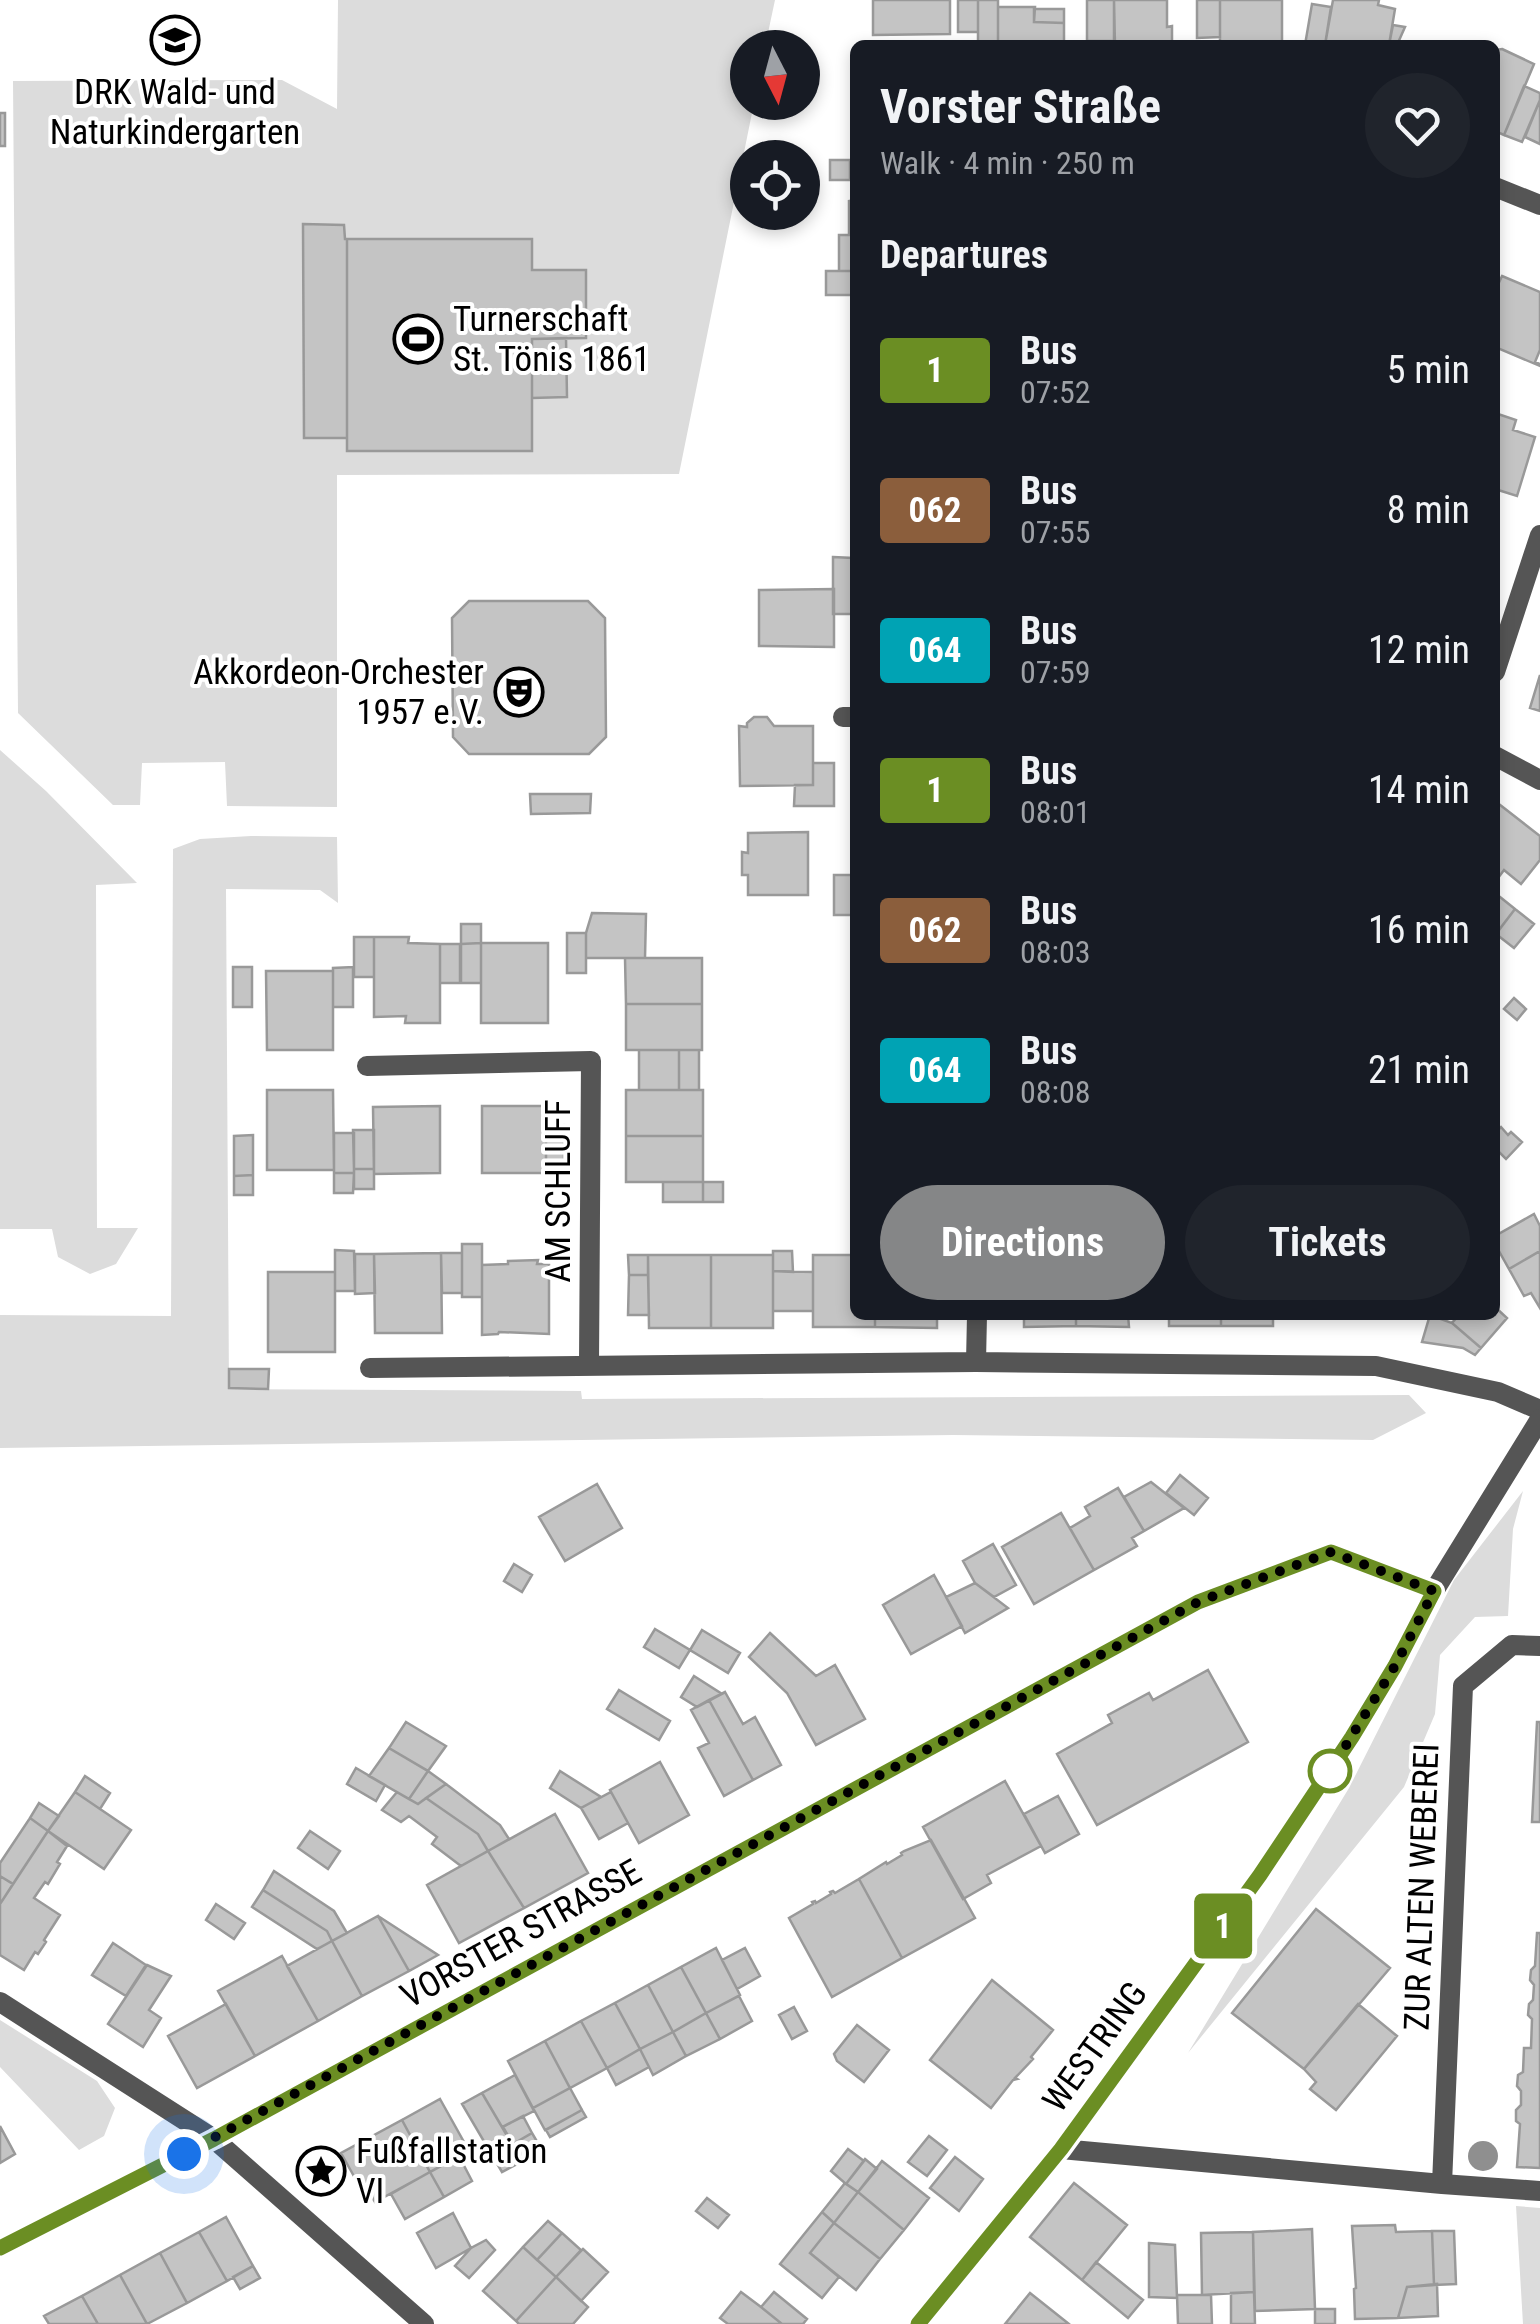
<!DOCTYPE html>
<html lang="en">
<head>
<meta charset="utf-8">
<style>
  body { margin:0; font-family:"Roboto Condensed",sans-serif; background:#20242c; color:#f1f3f6; height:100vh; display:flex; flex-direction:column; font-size:38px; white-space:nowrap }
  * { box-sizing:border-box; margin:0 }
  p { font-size:32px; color:#9ea1a6 }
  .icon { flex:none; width:55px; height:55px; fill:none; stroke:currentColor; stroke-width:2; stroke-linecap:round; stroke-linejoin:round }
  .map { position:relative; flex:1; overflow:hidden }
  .panel { position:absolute; left:850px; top:40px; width:650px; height:1280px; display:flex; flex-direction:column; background:#171b24; border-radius:15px; box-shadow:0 5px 15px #0003 }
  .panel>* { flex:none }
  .badge { padding:0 20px; border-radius:8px; font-size:35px; line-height:65px }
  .needle { width:65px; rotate:174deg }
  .controls { position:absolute; left:730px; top:30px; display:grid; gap:20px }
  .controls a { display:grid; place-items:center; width:90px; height:90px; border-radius:50%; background:#171b24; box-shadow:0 5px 15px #0003; font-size:50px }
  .you { position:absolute; width:50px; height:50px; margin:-25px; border:8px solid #fff; border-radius:50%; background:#1a73e8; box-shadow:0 0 0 15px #1a73e833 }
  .map>.badge { position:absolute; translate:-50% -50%; box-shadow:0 0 0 5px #fff }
  h2 { padding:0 30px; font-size:38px; line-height:90px }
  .round { display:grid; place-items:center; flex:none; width:105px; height:105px; border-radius:52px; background:#20242c }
  .headline { display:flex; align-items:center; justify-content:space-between; height:170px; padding:0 30px }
  h1 { font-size:48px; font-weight:700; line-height:75px }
  .primary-button { display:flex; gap:20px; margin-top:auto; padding:20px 30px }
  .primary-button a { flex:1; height:115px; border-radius:60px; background:#858687; color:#fff; font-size:40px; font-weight:700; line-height:115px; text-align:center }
  .primary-button a+a { background:#20242c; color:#f1f3f6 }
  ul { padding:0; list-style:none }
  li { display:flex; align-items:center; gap:30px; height:140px; padding:0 30px }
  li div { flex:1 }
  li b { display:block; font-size:38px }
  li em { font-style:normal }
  li .badge { min-width:110px; font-weight:700; text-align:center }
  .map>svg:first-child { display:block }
</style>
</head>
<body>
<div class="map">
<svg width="1540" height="2324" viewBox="0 0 1540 2324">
  <rect width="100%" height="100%" fill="#fff"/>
  <path fill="#dcdcdc" d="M338 0H775L765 47 748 48V102L754 103 679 474 337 475V807L227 806 225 762 142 763 140 805H113L18 713 13 81 282 80 337 109Z
    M0 750 46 791 137 883 96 885 97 1228H138L116 1264 90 1274 58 1257 52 1229H0Z
    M251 836 337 837 338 903 320 890 226 889 229 1389 581 1391 582 1399 1409 1395 1426 1413 1373 1440 953 1435 0 1448V1315L171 1316 173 849 200 839Z
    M1523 1491 1513 1529 1508 1616 1475 1617 1440 1655 1435 1714 1404 1787 1188 2053 1349 1788 1454 1580Z
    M0 2020 97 2081 115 2108 104 2136 79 2150 0 2067Z
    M1516 2206 1540 2208V2324H1523Z"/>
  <path fill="#c4c4c4" stroke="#999" stroke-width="2.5" d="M873 0H950V34L873 35Z
    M958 0H978V32H958Z
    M978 0H998V45H978Z
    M1087 0H1114V41H1087Z
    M1114 0H1167V27L1172 26V45H1115Z
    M1197 0H1220V37L1197 38Z
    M1220 0H1282V45H1220Z
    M1333 0H1379L1378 5 1395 9 1389 45H1325Z
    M1312 4 1331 7 1325 45H1305Z
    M998 7H1035L1034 22 1064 23V45H998Z
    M1034 9H1064V23L1034 22Z
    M1393 25 1405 27 1397 45H1389Z
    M1502 49 1534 64 1504 135 1495 131V50Z
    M1524 86 1540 93V100L1522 142 1504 135Z
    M1540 100V144L1525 137Z
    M0 113H5V146H0Z
    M830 160H850V180H830Z
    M855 200V271H839V235H849V201Z
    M303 224 344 225 345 239H347V438H304Z
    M347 239H532V270H586V338L532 339V451H347Z
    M826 271H855V295H826Z
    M1502 276 1540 292V350L1535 362 1540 364V366L1495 347V291Z
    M566 338 567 397 532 398V339Z
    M1495 413 1516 420 1513 430 1535 437 1517 496 1495 489Z
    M833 557 853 558V614H833Z
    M834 589V647L759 646V590Z
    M469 601H588L605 618 606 737 589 754H469L453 737 452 618Z
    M1540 675V711L1530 708Z
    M754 717H767L774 726H813V785L740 786 739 726 747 727V723Z
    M813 763H834V806H794L795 785H813Z
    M530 794H591L590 813 531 814Z
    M1495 801 1540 836V860L1521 884 1504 870 1495 882Z
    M808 832V895H748V875H742V852L748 853V833Z
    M834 875H854V915H834Z
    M1495 893 1515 909 1495 935Z
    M1515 909 1534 924 1514 948 1496 934Z
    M592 913 646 914 645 958H586V933Z
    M461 924H481V943L461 944Z
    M567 933H586V973H567Z
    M354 937H374V977H354Z
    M374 937H409L408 943 440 944V1023H405L406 1016 374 1017Z
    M481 943V983H461V944Z
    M481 943H548V1023H481Z
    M440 944H460V983H440Z
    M625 958H702V1004H626Z
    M233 967H252V1007H233Z
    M353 967V1007H333V968Z
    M266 971H333V1050H267Z
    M1514 998 1526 1009 1517 1020 1504 1009Z
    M626 1004H702V1050H626Z
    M639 1050H679V1090H639Z
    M679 1050H699V1090H679Z
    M267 1090H333L334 1170H267Z
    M626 1090H703V1136H626Z
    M440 1106V1173L374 1174 373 1107Z
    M482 1106H546V1173H482Z
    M564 1125V1165H546V1126Z
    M1501 1127 1508 1135 1511 1132 1522 1142 1506 1159 1495 1148V1133Z
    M353 1130H374V1169H354Z
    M334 1133H354V1173H334Z
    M253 1135V1175L234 1176V1136Z
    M626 1136H703V1182H626Z
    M354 1169H374V1189H354Z
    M334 1173H354L353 1193H334Z
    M253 1175V1195H234V1176Z
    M663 1182H703V1202H663Z
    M703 1182H723V1202H703Z
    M1534 1214 1540 1226V1251L1509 1269 1495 1244V1236Z
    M462 1244H482V1297H462Z
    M335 1250 354 1251 355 1291H335Z
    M773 1251H792L793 1272 773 1271Z
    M1540 1251V1308L1531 1293 1524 1296 1509 1269Z
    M441 1253H462V1293H442Z
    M441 1253 442 1333H375L374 1254Z
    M355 1254H374L375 1293 355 1294Z
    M628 1255H648V1275H629Z
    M648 1255H711V1328H649Z
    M711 1255H773V1328H711Z
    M813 1255H855V1315H875V1327H813Z
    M538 1260 537 1264H549V1334L499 1332 498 1334 482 1335V1265L508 1264V1261Z
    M773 1271 813 1272V1311H773Z
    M268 1272H335V1352H268Z
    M629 1275H648L649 1315H628Z
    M1495 1307 1507 1318 1481 1348 1452 1323 1459 1315H1495Z
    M875 1315H937V1328L875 1327Z
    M1024 1315H1076V1326L1024 1327Z
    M1076 1315H1128L1129 1327 1076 1326Z
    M1169 1315H1221V1326H1169Z
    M1221 1315H1273V1326H1221Z
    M1430 1315 1452 1323 1481 1348 1475 1355 1463 1348 1422 1342Z
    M229 1369H269L268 1389 229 1388Z
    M1180 1475 1208 1498 1194 1515 1166 1493Z
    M1151 1482 1184 1508 1144 1531 1124 1497Z
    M597 1484 622 1528 565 1561 539 1517Z
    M1118 1488 1144 1531 1132 1538 1137 1546 1094 1570 1070 1528 1090 1516 1085 1507Z
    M1061 1513 1094 1570 1034 1604 1002 1547Z
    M993 1544 1016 1585 994 1597 975 1583 963 1561Z
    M514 1564 532 1575 522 1592 504 1581Z
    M934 1575 962 1626 911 1654 883 1605Z
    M975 1583 1008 1608 965 1633 946 1597Z
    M655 1629 690 1650 679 1668 644 1647Z
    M702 1630 740 1653 728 1673 690 1650Z
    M770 1633 816 1676 835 1665 865 1719 816 1745 787 1693 749 1657Z
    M1208 1670 1248 1742 1097 1825 1057 1754 1112 1723 1108 1715 1149 1693 1153 1700Z
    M694 1676 722 1694 697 1707 681 1697Z
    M619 1690 670 1721 659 1740 607 1709Z
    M725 1692 743 1724 755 1717 781 1765 753 1780 709 1700Z
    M709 1700 753 1780 724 1796 698 1748 709 1743 691 1710Z
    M406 1722 446 1746 428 1771 389 1748Z
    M1537 1722H1540V1822H1532Z
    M389 1748 428 1771 409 1799 369 1776Z
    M660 1762 689 1815 639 1843 610 1790Z
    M356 1768 385 1785 376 1801 347 1784Z
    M428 1771 446 1784 418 1804 409 1799Z
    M560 1771 601 1797 581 1808 550 1788Z
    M85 1776 110 1793 100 1809 75 1792Z
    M1005 1781 1041 1846 987 1875 991 1883 963 1899 923 1827Z
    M446 1784 500 1825 509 1839 488 1851 478 1834 426 1798Z
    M75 1792 131 1830 104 1869 48 1831Z
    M397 1792 418 1804 426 1798 478 1834 488 1851 461 1866 432 1844 437 1837 409 1816 401 1822 382 1810Z
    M611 1792 628 1823 599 1839 581 1808Z
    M1058 1796 1079 1834 1045 1853 1024 1814Z
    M39 1803 59 1816 48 1831 30 1818Z
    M555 1814 588 1873 524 1908 488 1851Z
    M30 1818 48 1831 13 1884 0 1876V1863Z
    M48 1831 67 1846 57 1862 60 1864 48 1884 45 1882 34 1898 60 1915 44 1940 46 1942 38 1954 35 1952 24 1970 0 1955V1904Z
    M310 1831 340 1851 328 1869 298 1848Z
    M931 1840 975 1918 902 1958 859 1879 886 1862 887 1864 902 1855 901 1853 904 1851Z
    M488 1851 524 1908 459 1943 427 1885Z
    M274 1871 334 1911 347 1933 332 1941 327 1931 263 1890Z
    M0 1876 13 1884 0 1904Z
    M859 1879 902 1958 832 1997 789 1918 813 1904 812 1902 815 1901 816 1903 831 1894 830 1892 833 1891 835 1893Z
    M263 1890 327 1931 332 1941 317 1949 252 1907Z
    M216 1904 245 1923 234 1939 206 1920Z
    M1316 1909 1390 1968 1304 2069 1232 2013Z
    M378 1916 438 1955 409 1971Z
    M378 1916 409 1971 362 1996 332 1941Z
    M1537 1933H1540V2168L1517 2167 1520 2124 1516 2121V2110L1521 2105V2091L1517 2086 1518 2075 1523 2072 1524 2048H1531L1532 2019 1528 2015 1529 2004 1533 2000 1534 1985 1530 1980 1531 1970 1535 1966Z
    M332 1941 362 1996 318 2021 287 1966Z
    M113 1943 146 1965 126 1996 92 1975Z
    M716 1948 740 1995 706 2013 681 1967Z
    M745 1948 760 1976 737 1989 722 1960Z
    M282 1956 318 2021 255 2056 218 1991Z
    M147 1965 171 1976 149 2010 161 2018 143 2047 108 2024Z
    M681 1967 706 2013 673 2032 648 1985Z
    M992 1980 1053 2030 1031 2057 1033 2059 1015 2078 1017 2079 1013 2080 991 2108 930 2060Z
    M648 1985 673 2032 640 2049 615 2003Z
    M739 1996 752 2021 720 2039 706 2013Z
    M615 2003 640 2049 607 2068 581 2021Z
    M226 2004 255 2056 197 2088 168 2036Z
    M1358 2004 1397 2036 1336 2110 1310 2089 1316 2082 1304 2069Z
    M794 2007 807 2031 792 2039 779 2015Z
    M706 2013 720 2039 686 2056 673 2032Z
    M581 2021 607 2068 570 2088 545 2041Z
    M857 2025 889 2050 864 2082 837 2061 834 2054Z
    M673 2032 686 2056 653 2075 640 2049Z
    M545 2041 570 2088 533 2108 508 2061Z
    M640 2049 649 2067 616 2085 607 2068Z
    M515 2075 534 2111 502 2127 482 2093Z
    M570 2088 582 2110 545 2130 533 2108Z
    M482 2093 509 2139 489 2150 462 2104Z
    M440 2099 469 2151 430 2172 402 2120Z
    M582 2110 586 2117 550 2137 546 2130Z
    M523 2116 532 2133 513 2144 503 2127Z
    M402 2120 430 2172 375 2202 365 2185 360 2187 341 2153Z
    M0 2126 15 2154 0 2163Z
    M502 2127 513 2144 532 2133 542 2150 519 2163 506 2140 509 2139Z
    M929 2136 947 2150 927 2176 908 2162Z
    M506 2140 519 2163 502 2172 489 2150Z
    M848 2149 864 2161 846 2184 831 2171Z
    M459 2156 472 2181 444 2197 430 2172Z
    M955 2157 983 2179 959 2211 930 2188Z
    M865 2159 877 2169 858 2192 846 2184Z
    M882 2161 929 2198 904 2230 858 2192Z
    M430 2172 444 2197 405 2219 391 2194Z
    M845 2183 858 2192 834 2223 822 2212Z
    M1074 2183 1127 2225 1082 2280 1030 2237Z
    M858 2192 904 2230 880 2259 834 2223Z
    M707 2198 729 2215 718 2228 696 2211Z
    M822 2212 834 2223 810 2253 839 2277 822 2298 780 2264Z
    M453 2213 471 2248 436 2268 417 2233Z
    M226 2217 253 2266 227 2281 199 2232Z
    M548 2221 562 2233 537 2260 523 2247Z
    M834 2223 880 2259 856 2290 810 2253Z
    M1395 2225 1396 2232 1432 2231 1434 2285 1407 2287 1398 2318 1355 2319 1354 2289 1356 2288 1352 2226Z
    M1312 2229 1315 2309 1255 2311 1253 2232Z
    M1432 2231H1454L1456 2284 1434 2285Z
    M199 2232 227 2281 187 2303 160 2253Z
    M1253 2232 1254 2292 1202 2295 1201 2233Z
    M562 2233 581 2250 556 2277 537 2260Z
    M486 2240 495 2250 469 2278 455 2266 471 2248Z
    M1149 2243 1175 2245 1177 2298 1149 2297Z
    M523 2247 556 2277 516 2321 483 2291Z
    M583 2249 608 2272 581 2301 556 2277Z
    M160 2253 187 2303 147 2324 120 2275Z
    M1096 2262 1143 2300 1128 2318 1082 2280Z
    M253 2266 260 2278 240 2289 233 2277Z
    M120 2275 147 2324H98L82 2296Z
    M556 2277 588 2307 573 2324H519L516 2321Z
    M1437 2284 1438 2316 1398 2318 1407 2287Z
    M741 2292 761 2307 782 2324H728L720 2318Z
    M774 2292 807 2319 803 2324H782L761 2307Z
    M1254 2292 1255 2324H1231V2293Z
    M1030 2293 1069 2324H1005Z
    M1177 2295H1211L1212 2324H1178Z
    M82 2296 98 2324H49L44 2316Z
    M1315 2309H1335V2324H1315Z"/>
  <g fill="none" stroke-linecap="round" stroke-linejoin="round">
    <path stroke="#555" stroke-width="20" d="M1495 187 1540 205
      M1495 672 1540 535
      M843 717H855
      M1495 756 1540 780
      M367 1066 591 1061 589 1364
      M976 1362 977 1315
      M370 1368 976 1362 1376 1366 1498 1392 1540 1410
      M0 2002 214 2139 424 2324
      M1061 2149 1442 2184 1463 1686 1512 1645 1540 1646
      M1442 2184 1540 2191
      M0 2248 214 2139 1198 1602 1331 1552 1434 1591"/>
    <path stroke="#555" stroke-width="20" d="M918 2324 1061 2149 1260 1875 1352 1737 1395 1666 1434 1591 1540 1419"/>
  </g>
  <circle fill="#8f8f8f" cx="1483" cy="2156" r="15"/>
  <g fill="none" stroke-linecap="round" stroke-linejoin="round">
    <g stroke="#fff" stroke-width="22">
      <path id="line" d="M0 2248 214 2139 1198 1602 1331 1552 1434 1591 1395 1666 1352 1737 1260 1875 1061 2149 918 2324"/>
    </g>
    <use href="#line" stroke="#6b8e23" stroke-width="15"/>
    <path stroke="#000" stroke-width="10" stroke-dasharray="0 18" d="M184 2154 1198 1602 1331 1552 1434 1591 1395 1666 1324 1781 1330 1771"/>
  </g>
  <defs>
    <g id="school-ring" transform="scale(2.5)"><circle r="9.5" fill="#fff" stroke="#000" stroke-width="1.5"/><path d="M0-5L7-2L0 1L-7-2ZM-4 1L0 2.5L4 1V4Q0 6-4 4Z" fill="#000"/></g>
    <g id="stadium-ring" transform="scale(2.5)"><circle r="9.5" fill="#fff" stroke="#000" stroke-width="1.5"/><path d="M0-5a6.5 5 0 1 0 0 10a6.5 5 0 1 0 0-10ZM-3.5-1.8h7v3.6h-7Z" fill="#000"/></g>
    <g id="theatre-ring" transform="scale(2.5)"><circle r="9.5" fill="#fff" stroke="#000" stroke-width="1.5"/><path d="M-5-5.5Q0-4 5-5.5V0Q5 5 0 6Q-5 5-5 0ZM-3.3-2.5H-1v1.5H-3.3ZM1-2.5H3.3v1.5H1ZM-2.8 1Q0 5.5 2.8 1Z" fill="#000"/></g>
    <g id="sight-ring" transform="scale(2.5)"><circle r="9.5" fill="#fff" stroke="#000" stroke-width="1.5"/><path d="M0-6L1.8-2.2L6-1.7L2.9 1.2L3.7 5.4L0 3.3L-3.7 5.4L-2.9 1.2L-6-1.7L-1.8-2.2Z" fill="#000"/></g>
  </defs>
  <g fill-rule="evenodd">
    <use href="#school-ring" x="175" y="40"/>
    <use href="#stadium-ring" x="418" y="339"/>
    <use href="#theatre-ring" x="519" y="692"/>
    <use href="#sight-ring" x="321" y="2171"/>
  </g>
  <circle fill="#fff" stroke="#6b8e23" stroke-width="5" cx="1330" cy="1771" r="20"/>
  <g text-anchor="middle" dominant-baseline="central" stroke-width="8" stroke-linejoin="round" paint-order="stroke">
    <g font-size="35" fill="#000" stroke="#fff" text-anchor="start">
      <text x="175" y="92" text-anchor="middle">DRK Wald- und<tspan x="175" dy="40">Naturkindergarten</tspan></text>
      <text x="453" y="319">Turnerschaft<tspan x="453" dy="40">St. Tönis 1861</tspan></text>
      <text x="484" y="672" text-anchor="end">Akkordeon-Orchester<tspan x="484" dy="40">1957 e.V.</tspan></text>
      <text x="356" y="2151">Fußfallstation<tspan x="356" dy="40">VI</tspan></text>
    </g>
    <g font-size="35" fill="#000" stroke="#fff">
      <text transform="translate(558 1191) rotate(-90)">AM SCHLUFF</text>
      <text transform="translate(1422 1887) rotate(-88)">ZUR ALTEN WEBEREI</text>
      <text transform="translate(521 1934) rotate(-29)">VORSTER STRASSE</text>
      <text transform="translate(1095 2047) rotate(-54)">WESTRING</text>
    </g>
  </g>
</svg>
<div class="controls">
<a><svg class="needle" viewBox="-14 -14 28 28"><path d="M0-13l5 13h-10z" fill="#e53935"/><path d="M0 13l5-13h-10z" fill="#9ea1a6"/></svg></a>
<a><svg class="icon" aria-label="locate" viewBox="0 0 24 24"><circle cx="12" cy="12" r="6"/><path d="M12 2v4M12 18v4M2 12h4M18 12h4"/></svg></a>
</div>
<div class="you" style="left:184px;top:2154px"></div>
<b class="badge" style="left:1223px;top:1926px;background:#6b8e23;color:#fff">1</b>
<section class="panel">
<div class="headline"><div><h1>Vorster Straße</h1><p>Walk · 4 min · 250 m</p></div><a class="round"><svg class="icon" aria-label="heart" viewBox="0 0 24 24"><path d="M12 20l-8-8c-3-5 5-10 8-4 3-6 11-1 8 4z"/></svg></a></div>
<h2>Departures</h2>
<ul>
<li><span class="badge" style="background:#6b8e23;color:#fff">1</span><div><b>Bus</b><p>07:52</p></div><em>5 min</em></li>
<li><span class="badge" style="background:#8b5e3c;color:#fff">062</span><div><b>Bus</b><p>07:55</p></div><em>8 min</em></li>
<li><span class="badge" style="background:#00a3b4;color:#fff">064</span><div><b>Bus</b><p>07:59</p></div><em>12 min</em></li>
<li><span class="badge" style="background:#6b8e23;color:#fff">1</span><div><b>Bus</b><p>08:01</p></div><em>14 min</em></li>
<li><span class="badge" style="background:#8b5e3c;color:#fff">062</span><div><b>Bus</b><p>08:03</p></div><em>16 min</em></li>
<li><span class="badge" style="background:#00a3b4;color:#fff">064</span><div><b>Bus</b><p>08:08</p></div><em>21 min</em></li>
</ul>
<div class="primary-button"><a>Directions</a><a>Tickets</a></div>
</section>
</div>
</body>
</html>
